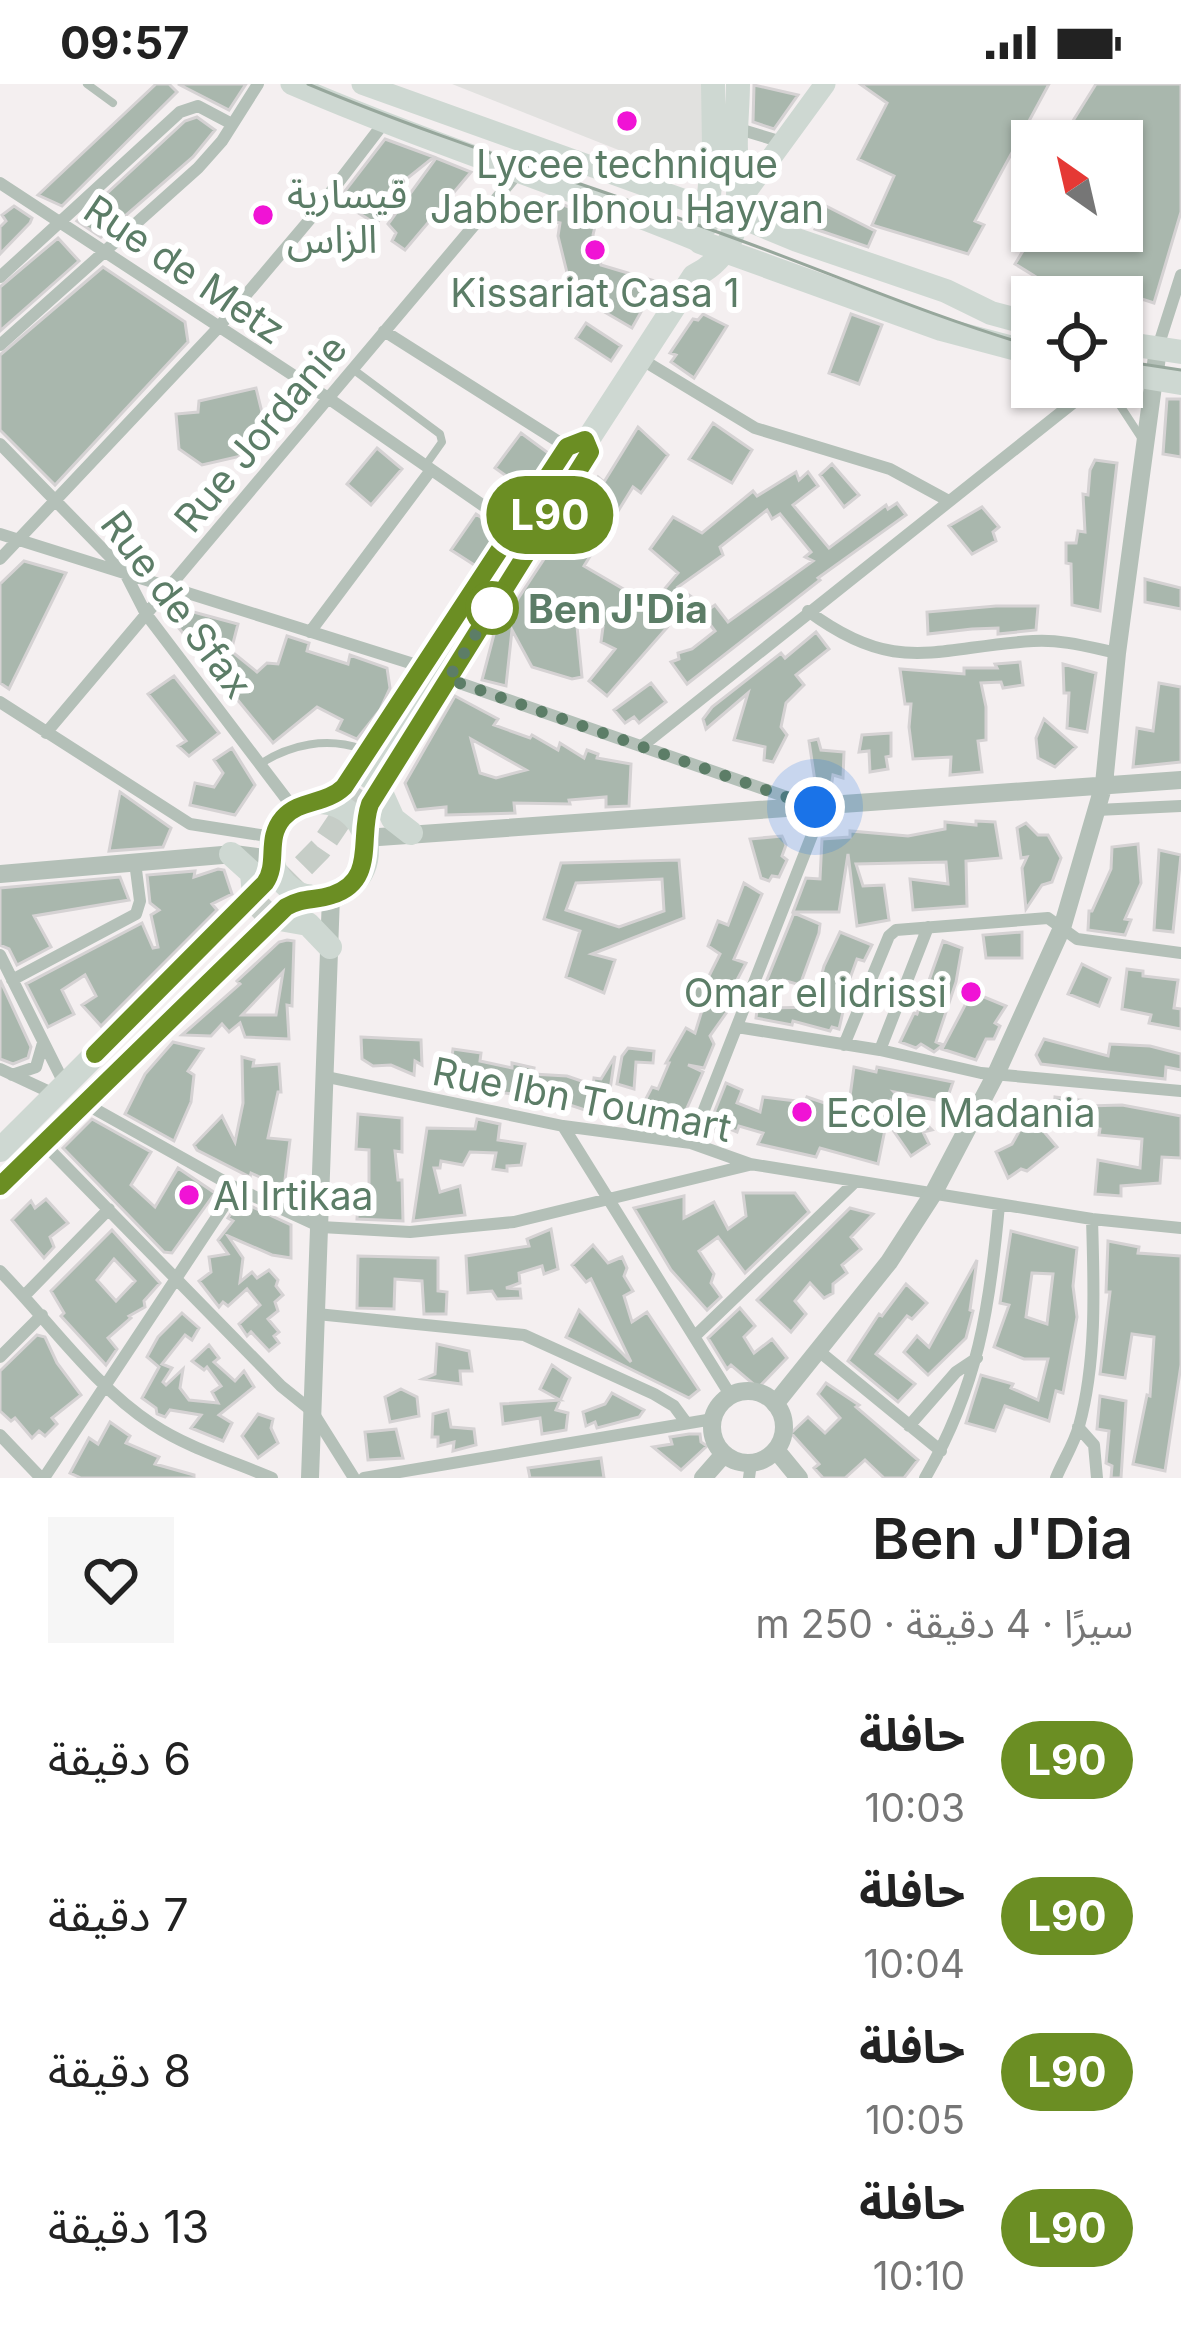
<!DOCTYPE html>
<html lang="ar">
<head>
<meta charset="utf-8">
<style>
  body { margin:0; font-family:Inter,"Noto Sans Arabic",sans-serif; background:#f6f6f6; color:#222; direction:rtl; height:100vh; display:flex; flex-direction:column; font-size:45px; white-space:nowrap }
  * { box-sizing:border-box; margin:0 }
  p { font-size:39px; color:#767676 }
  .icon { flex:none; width:66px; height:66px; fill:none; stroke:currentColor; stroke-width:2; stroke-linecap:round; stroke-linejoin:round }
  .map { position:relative; height:1394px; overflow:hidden; direction:ltr }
  .drawer { display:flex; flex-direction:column; background:#fff; flex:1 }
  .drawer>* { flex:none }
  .badge { padding:0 24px; border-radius:39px; font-size:42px; line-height:78px }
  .needle { width:78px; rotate:326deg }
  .tools { position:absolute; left:1011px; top:36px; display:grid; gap:24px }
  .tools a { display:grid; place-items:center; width:132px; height:132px; border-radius:0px; background:#fff; box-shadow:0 3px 9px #0004; font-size:60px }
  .you { position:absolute; width:60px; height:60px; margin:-30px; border:9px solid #fff; border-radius:50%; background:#1a73e8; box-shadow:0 0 0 18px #1a73e833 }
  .map>.badge { position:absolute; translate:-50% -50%; box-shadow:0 0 0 6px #fff }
  .round { display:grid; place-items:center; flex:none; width:126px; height:126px; border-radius:0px; background:#f6f6f6 }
  .summary { display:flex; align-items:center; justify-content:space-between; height:204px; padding:0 48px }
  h1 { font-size:57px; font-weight:600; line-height:90px }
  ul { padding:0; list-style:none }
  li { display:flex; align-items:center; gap:36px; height:156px; padding:0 48px }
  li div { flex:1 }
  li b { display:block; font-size:45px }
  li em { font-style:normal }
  li .badge { min-width:132px; font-weight:700; text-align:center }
  .status { display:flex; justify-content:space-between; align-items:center; height:84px; padding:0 60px; background:#fff; direction:ltr }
  .status svg { height:33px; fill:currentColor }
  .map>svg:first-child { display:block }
</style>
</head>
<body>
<div class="status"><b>09:57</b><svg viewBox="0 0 49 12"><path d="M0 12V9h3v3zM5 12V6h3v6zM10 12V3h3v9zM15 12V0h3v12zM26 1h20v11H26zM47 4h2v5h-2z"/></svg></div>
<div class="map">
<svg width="1181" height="1394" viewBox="0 0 1181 1394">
  <rect width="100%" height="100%" fill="#f4eff0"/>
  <path fill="#e1e1df" d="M452 0H707L712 103Z"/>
  <path fill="#a9b7ad" stroke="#d5d2d3" stroke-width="3" fill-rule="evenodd" d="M156 0H169L177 8 62 122 38 111Z
    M178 0H246L229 26Z
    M860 0H1049L975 137 984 141 968 170 872 141 894 92 858 75 887 19Z
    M1096 0H1181V128L1154 219 1102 202 1100 213H1085L1049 201 1015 180 1035 147H1122V57H1090L1095 49 1071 40Z
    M754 1 798 11 774 45 753 38Z
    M197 33 215 46 193 73 101 153 77 137 185 37Z
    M385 55 434 73 375 120 385 129 376 140 338 116Z
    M436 74 471 88 405 166 392 157 396 149 388 140Z
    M551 116 597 134 593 151 601 181 658 198 632 244 572 209 558 152 560 139 546 136 544 127Z
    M14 122 32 134 30 139 0 170V143L6 137 2 131Z
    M826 122 875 147 868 163 815 145Z
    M58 154 79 177 0 247V203Z
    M103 183 185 238 188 258 55 401 0 346V271Z
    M703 230 727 242 694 294 671 278 676 271 670 269 693 235 698 236Z
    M851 230 882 241 859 300 829 289Z
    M586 239 621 262 611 277 576 254Z
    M256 304 271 365 202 381 179 365 176 330 198 328 199 317Z
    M1167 315H1181V373L1163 370Z
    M713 339 752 366 732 399 689 375Z
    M638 343 668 371 641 409 633 403 584 482 651 521 678 489 650 465 673 433 702 449 753 407 757 412 796 388 799 396 808 388 818 402 793 421 829 464 886 421 888 425 897 419 906 431 818 494 820 496 687 600 671 578 679 575 678 569 692 565 715 547 702 530 715 521 728 538 813 477 805 473 811 468 780 430 772 435 767 426 720 463 723 471 678 503 693 514 607 612 589 597 615 565 601 558 603 543 575 522 582 593 572 595 532 583 512 546 506 602 482 596 498 535 502 539 598 393 604 398Z
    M521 349 551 371 526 406 495 384Z
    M377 364 402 385 371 421 347 400Z
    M1095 376 1117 379 1100 527 1072 521 1071 480 1066 479V459H1076L1078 447 1085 448 1083 410 1088 411 1090 386Z
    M832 380 859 411 844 423 820 391Z
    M982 423 999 443 993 448 996 457 972 470 949 442Z
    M476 430 503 448 479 484 451 466Z
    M24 477 66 489 9 605 0 599V500Z
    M1145 495 1181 504V525L1145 518Z
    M996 522H1038L1036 546 998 550V544L972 545 928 550 927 528Z
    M186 526 238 540 231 567 257 588 267 579 278 580 287 552 309 559 307 567 348 580 350 571 387 584 390 604 380 626 357 655 337 646 342 636 317 623 273 659 173 537Z
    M816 548 829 565 796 591 804 601 786 619 781 643 787 651 773 678 764 676 765 663 734 656 748 609 706 645 703 635 712 623 781 569 785 574Z
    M1020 578 1023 601 1003 604 1001 598 981 599 986 623V656L978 657 982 688 950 691 951 673 913 675 909 643 911 620H905L900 585 964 590V584H997L995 580Z
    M1063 580 1096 589 1087 648 1067 644 1069 609H1064Z
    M174 592 219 649 189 672 178 662 186 657 148 610Z
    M651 599 666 618 639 639 634 633 625 639 614 626Z
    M1159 599 1181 603V678L1133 683 1137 644 1153 647Z
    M455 612 498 635 494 641 530 654 532 651 558 666 560 659 584 674 587 666 598 670 597 674 631 680 629 722 606 723V713L569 716 570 720 514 719 515 729 446 731V723L416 726 405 699ZM471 655 526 686 496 694 480 689Z
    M1044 635 1076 663 1055 683 1038 674 1036 654Z
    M891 649V672L886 673 888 685 870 688 869 667 859 668 862 651Z
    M818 655 821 666 844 668 843 694 833 691 831 704H816L809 657Z
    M232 664 255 701 235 731 190 721 195 699 214 703 223 689 214 676Z
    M120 708 171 744 163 763 109 767Z
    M976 737 995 738 1001 774 966 777 967 822 913 826 910 795 948 800 946 778 856 780 863 802 884 801 889 836 857 842 848 770 839 828H793L806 794 820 795 822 755 850 753V747L908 752 945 745V738L976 741Z
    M1026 739 1038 751H1048L1061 774 1052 798 1042 801 1026 825 1022 784 1027 773 1021 774 1017 744Z
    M782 752 786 761 782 772 787 776 779 793 772 792 769 797 761 794 750 755Z
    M1138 760 1141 799 1125 835 1131 836 1125 851 1088 846 1089 827H1092L1111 785 1112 763Z
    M1159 766 1181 771 1173 848 1154 846Z
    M679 776 684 834 592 870 615 876 604 909 566 893 580 847 544 835 561 779ZM662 795 664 827 619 843 566 826 576 799Z
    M218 785 224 786 232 810 212 820 217 826 101 942 82 921 96 912 85 891 62 906 74 930 48 943 26 900 142 839 153 864 158 863 151 831 159 826 150 819 147 791 195 787 194 793Z
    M120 793 129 816 34 832 51 863 17 881 9 865 0 861V804Z
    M744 799 762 810 734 875 746 879 727 915 734 918 710 952 714 960 704 984 688 981 703 988 683 1033 675 1030 672 1043 649 1039 637 1032 652 1003 658 1005 669 979H666L686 944 695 949 703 923 688 918 698 899 704 902 720 870 708 862 718 837 728 841Z
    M794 829 820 840 819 849 800 901 783 896 772 924 813 923 824 882 840 848 872 861 864 877 857 875 840 922 844 923 839 945 832 943 830 947 793 937 792 941 756 934 758 918Z
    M1022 848V874H986L983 851Z
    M287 856 294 857 292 922 287 921 289 955 245 953 240 939 229 948 222 940 211 952 182 951 240 900 237 897 279 858ZM283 888 276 931H242Z
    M943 857 962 864 956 898 936 958 943 961 934 968 921 960 916 964 900 958 914 929 917 930Z
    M1082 880 1110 894 1099 922 1068 910Z
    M1127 885 1143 887V892L1178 896 1174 924 1181 925V945L1149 939 1151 931 1122 925Z
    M0 896 31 963 28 974 13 980 0 975Z
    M972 908 1006 922 995 939 1000 942 994 955H986L976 976 942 965Z
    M361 953 421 956 422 981 415 977 414 991 391 981 373 982 362 975Z
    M1044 955 1108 972 1110 960 1150 962 1181 970V986L1166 983 1165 995 1041 980 1036 971Z
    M173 958 203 965 188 987 194 991 191 1018 174 1057 125 1030 145 990Z
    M628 964 654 967 653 979 636 978 634 1005 617 1000 622 972Z
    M453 965 481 969 480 977 512 984V979L534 984 533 990 567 992 593 1001 594 994 601 995 615 972 606 1033 561 1018 560 1025 532 1022 534 1013 448 1001Z
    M242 973 254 976 253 982 279 980 281 1008H278L268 1054 290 1056 284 1104 251 1089 250 1093 197 1066 194 1061 222 1032 235 1058 243 1019Z
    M854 983 876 988 877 983 953 998 946 1018 894 1008 905 1019 891 1016 878 1080 820 1064 816 1073 758 1060 763 1049 739 1042 737 1048 720 1041 715 1048 708 1044 726 999 742 1006 737 1019 760 1028 763 1013 805 1018 807 1013 848 1027Z
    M1055 1013 1088 1017V1022L1122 1021 1181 1032V1074L1162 1073 1160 1099 1121 1102V1112L1095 1110 1098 1076 1140 1084 1142 1055 1099 1051 1100 1045 1053 1038Z
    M358 1030 402 1034V1068L395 1067 398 1096H402L403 1137 357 1135 358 1114H369V1066L356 1065Z
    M1029 1030 1057 1063 1027 1087 1021 1085 1008 1094 996 1068 1012 1060Z
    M920 1034 932 1046 923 1048 929 1060 911 1072 893 1046 907 1036 911 1040Z
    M92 1035 151 1068 131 1101 155 1123 178 1084 215 1109 172 1169 164 1168 63 1064Z
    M477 1035 500 1040 498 1056 525 1060 521 1081 507 1082V1087L493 1085 496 1069 470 1068 463 1081 441 1077 440 1084H434L440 1108 460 1102 465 1131 413 1137 427 1044 475 1045Z
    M743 1109H795L809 1128 745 1189 718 1153 699 1167 714 1190 711 1199 721 1213 707 1226 671 1186 634 1124 684 1112V1134L714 1118 728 1145 746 1132Z
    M46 1115 68 1139 50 1153 54 1163 44 1174 12 1136 31 1117 35 1124Z
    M240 1117 291 1141V1174L272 1171 228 1152 243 1174 240 1198 252 1188 257 1194 269 1186 278 1196 276 1202 283 1211 275 1218 278 1227 268 1235 279 1248 274 1252 279 1259 269 1267 251 1248 247 1252 239 1240 260 1221 247 1205 228 1222 223 1218 219 1223 199 1197 211 1188 209 1173 228 1170 218 1156 233 1137 228 1134Z
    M850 1124 873 1130 851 1153 861 1165 842 1181 847 1189 833 1200V1209L824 1214 810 1199 795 1217 806 1230 791 1248 757 1216Z
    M551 1145 558 1185 544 1190 542 1182 519 1189 520 1199 506 1204 520 1205 521 1214 497 1215 492 1207 468 1209 466 1172 529 1162 527 1155Z
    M112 1146 160 1199 144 1217 145 1223 129 1232 131 1234 108 1254 117 1265 106 1281 61 1232 64 1229 51 1207ZM114 1175 135 1197 116 1217 97 1196Z
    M1011 1147 1077 1164 1073 1202 1077 1233 1063 1309 1056 1307 1049 1337 1005 1322 995 1347 966 1339 981 1291 1013 1300 1011 1304 1038 1316 1048 1275H1024L994 1263 1009 1221 1000 1219ZM1032 1189 1053 1190 1047 1240 1026 1233Z
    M1108 1157 1139 1163 1138 1169 1181 1172V1281L1165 1387 1133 1380 1147 1311 1150 1312 1154 1253 1132 1250 1125 1294 1100 1290 1110 1208H1106Z
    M593 1161 608 1179 622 1173 627 1184 624 1192 633 1207 624 1212 632 1238 647 1228 699 1306 689 1314 566 1253 579 1226 631 1278 591 1195 586 1198 572 1181Z
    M358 1172 438 1174V1207L447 1208 446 1230H424L422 1197 395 1195 394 1225 357 1224Z
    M977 1176 970 1226 973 1227 966 1254 928 1291 904 1268 917 1252 929 1263Z
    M906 1200 927 1219 912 1235 907 1232 876 1270 915 1300 898 1318 848 1277 879 1230 882 1232Z
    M740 1224 755 1242 744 1253 754 1269 772 1255 787 1274 758 1304 731 1281 727 1285 708 1254Z
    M182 1229 199 1244 192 1256 185 1251 162 1280 172 1284 163 1298 166 1301 183 1285 180 1304 189 1316 218 1319 212 1308 221 1302 207 1283 204 1286 192 1277 209 1261 219 1274 214 1278 235 1297 244 1287 254 1303 219 1331 232 1339 223 1357 191 1344 201 1331 170 1326 165 1333 157 1330 156 1324 142 1314 159 1283 147 1273 158 1253Z
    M37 1251 45 1253 57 1279 81 1311 52 1334 57 1340 45 1352 39 1347 32 1354 15 1334 11 1337 0 1327V1287Z
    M437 1260 469 1267 472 1287H460L461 1300 423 1295 435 1290Z
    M552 1281 570 1294 556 1326 568 1329 566 1346 542 1350 540 1334 503 1340 501 1320 560 1316 540 1305Z
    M826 1299 859 1321 856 1323 918 1376 904 1394H884L865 1376 845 1394H823L814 1384 819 1380 791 1349 808 1333 825 1349 840 1334 818 1310Z
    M401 1305 417 1313 419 1332 390 1338 385 1313Z
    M612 1309 644 1326 639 1333 597 1344 595 1338 586 1342 583 1328 605 1320Z
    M1100 1312 1126 1317 1121 1394H1111L1112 1382 1106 1379 1109 1347 1097 1345Z
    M448 1326 451 1343 474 1345 476 1361 453 1367 454 1358 438 1362V1353H432L433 1330Z
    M258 1330 273 1335 271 1344 278 1359 258 1374 242 1352Z
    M110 1338 130 1352 126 1359 159 1373 155 1380 194 1391V1394H81L70 1389 89 1354 98 1360Z
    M396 1345 403 1374 368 1376 365 1348Z
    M689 1350H700L701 1358 707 1362 681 1386 653 1363 672 1360 670 1353Z
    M601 1374 604 1394H530L528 1384Z"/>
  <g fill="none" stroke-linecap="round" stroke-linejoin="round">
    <path stroke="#c6cdc7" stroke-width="24" stroke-dasharray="24 12" stroke-linecap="butt" d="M253 833 320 765 369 693"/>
    <path stroke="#b4c0b8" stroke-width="8" d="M87 0 113 19
      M354 286 440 350 442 358 425 382
      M1108 303 1142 355
      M260 680C291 660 327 653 362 665"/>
    <path stroke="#b4c0b8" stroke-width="12" d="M739 45 782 58
      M0 99 328 314 514 443
      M0 193 180 28 198 22 232 40
      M384 247 567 363
      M0 261 198 84 222 57 258 0
      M1158 263 1181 191
      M641 275 755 344 890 385 947 416
      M0 360 124 487 146 530 294 725
      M0 450 423 583
      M0 475 218 244 311 134 383 40
      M808 527C897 593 935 563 1033 557 1061 555 1089 563 1117 569
      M310 548 431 386
      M448 595 804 719
      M0 618 190 740 273 753
      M46 649 519 88
      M642 662 1093 303
      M1097 726 1181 722
      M0 871 65 1001
      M12 896 136 830 140 817 135 778
      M737 943 880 966 981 989 1181 1007
      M844 961 889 852 896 846 1048 834 1077 855 1181 869
      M880 966 928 843
      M0 985 54 1010
      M12 991 36 983 43 959
      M327 993 563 1042 691 1059 750 1080 1092 1135 1181 1144
      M84 1019 236 1104 321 1143 410 1148 514 1138 749 1081
      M563 1042 731 1312
      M691 1059 823 723
      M44 1060 281 1302 312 1327 354 1394
      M0 1187C49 1237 93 1301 152 1340 188 1364 232 1377 272 1394
      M24 1212 109 1125
      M317 1230 524 1251 654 1310 674 1322 685 1337
      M695 1252 855 1098
      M820 1268 941 1367
      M0 1273 42 1231
      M909 1342 956 1288 977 1274
      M1078 1343 1094 1361 1097 1394
      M0 1351 41 1394
      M44 1394 236 1104
      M364 1394 713 1335
      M749 1394 751 1379
      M925 1394C978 1303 990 1223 999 1121
      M1056 1394C1063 1377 1074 1360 1079 1342 1097 1277 1094 1202 1092 1135"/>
    <path stroke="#b4c0b8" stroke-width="18" d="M365 754 1181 696
      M0 790 234 770 272 775
      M712 1343a36 36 0 1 1 72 0a36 36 0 1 1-72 0Z
      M775 1320 889 1178 933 1110 996 990 1062 844 1104 700 1117 569 1158 265
      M776 1366 799 1394
      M310 1394 331 812
      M703 1394 724 1370"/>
    <path stroke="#ced8d2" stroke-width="21" d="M291 0C425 58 565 102 700 158
      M362 0 710 125
      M739 118 825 0"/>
    <path stroke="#ced8d2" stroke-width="24" d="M710 125 737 131 797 156 946 207 991 229 1032 240
      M706 141 714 61 713 0
      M700 158 941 245 1032 269
      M1122 259 1181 268
      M1122 289 1181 299
      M369 693 694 192C746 167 739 116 736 67 735 45 738 22 738 0
      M379 704 393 735 411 749
      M324 718 344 703 369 667
      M271 766a48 48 0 1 1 96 0a48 48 0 1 1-96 0Z
      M363 747 370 720 395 679
      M231 770 252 789 254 812
      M274 834 308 840 330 863
      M0 1066 254 812 274 782
      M0 1102 268 840 286 823 308 812"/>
    <path stroke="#97a79c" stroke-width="3" d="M308 0C446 58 590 101 731 153 831 189 929 232 1032 262
      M1122 277 1181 286"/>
  </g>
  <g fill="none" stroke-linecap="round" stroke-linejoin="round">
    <g stroke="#fff" stroke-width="27">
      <path id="line" d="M0 1102 286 823C303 813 315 817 332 811 377 797 358 753 370 720L590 368 585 356 567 363 344 703C325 721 300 715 283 734 265 755 279 779 265 799L95 970"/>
    </g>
    <use href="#line" stroke="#6b8e23" stroke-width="18"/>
    <path stroke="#5c7d67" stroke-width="12" stroke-dasharray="0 21.6" d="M492 524 495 519 448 595 815 723"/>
  </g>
  <g fill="#f013d5" stroke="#fff" stroke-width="4.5">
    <circle cx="627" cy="37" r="12"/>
    <circle cx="263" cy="131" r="12"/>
    <circle cx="595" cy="166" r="12"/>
    <circle cx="971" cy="908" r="12"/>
    <circle cx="802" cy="1028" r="12"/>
    <circle cx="189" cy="1111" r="12"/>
  </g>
  <circle fill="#fff" stroke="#6b8e23" stroke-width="6" cx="492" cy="524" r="24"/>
  <g text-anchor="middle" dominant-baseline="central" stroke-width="12" stroke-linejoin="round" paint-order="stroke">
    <g font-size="39" fill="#5c7d67" stroke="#fff" text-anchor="start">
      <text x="627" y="79" text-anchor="middle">Lycee technique<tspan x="627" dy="45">Jabber Ibnou Hayyan</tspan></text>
      <text x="287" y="109">قيسارية<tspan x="287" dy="45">الزاس</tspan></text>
      <text x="595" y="208" text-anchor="middle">Kissariat Casa 1</text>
      <text x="947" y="908" text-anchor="end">Omar el idrissi</text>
      <text x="826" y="1028">Ecole Madania</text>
      <text x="213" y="1111">Al Irtikaa</text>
    </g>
    <g font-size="39" fill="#5c7d67" stroke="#fff">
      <text transform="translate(185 185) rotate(34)">Rue de Metz</text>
      <text transform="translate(260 349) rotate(-50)">Rue Jordanie</text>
      <text transform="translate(177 520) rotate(53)">Rue de Sfax</text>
      <text transform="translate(582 1015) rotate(11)">Rue Ibn Toumart</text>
    </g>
    <g font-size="39" font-weight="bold" fill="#5c7d67" stroke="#fff" text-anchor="start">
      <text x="528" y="524">Ben J'Dia</text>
    </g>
  </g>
</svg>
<div class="tools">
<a><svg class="needle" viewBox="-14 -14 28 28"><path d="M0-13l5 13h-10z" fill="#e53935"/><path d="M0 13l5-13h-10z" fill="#767676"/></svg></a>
<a><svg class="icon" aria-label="locate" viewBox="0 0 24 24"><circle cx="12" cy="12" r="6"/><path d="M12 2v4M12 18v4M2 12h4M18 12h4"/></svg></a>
</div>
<div class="you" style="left:815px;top:723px"></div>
<b class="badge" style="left:550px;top:431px;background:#6b8e23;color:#fff">L90</b>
</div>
<section class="drawer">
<div class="summary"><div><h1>Ben J'Dia</h1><p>سيرًا · 4 دقيقة · 250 m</p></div><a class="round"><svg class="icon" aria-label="heart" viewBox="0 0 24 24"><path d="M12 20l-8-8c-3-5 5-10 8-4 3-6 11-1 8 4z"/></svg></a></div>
<ul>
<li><span class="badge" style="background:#6b8e23;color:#fff">L90</span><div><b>حافلة</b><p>10:03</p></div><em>6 دقيقة</em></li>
<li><span class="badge" style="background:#6b8e23;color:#fff">L90</span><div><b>حافلة</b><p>10:04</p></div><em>7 دقيقة</em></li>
<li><span class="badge" style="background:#6b8e23;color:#fff">L90</span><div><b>حافلة</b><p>10:05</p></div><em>8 دقيقة</em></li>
<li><span class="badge" style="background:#6b8e23;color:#fff">L90</span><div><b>حافلة</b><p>10:10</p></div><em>13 دقيقة</em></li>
</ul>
</section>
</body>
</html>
